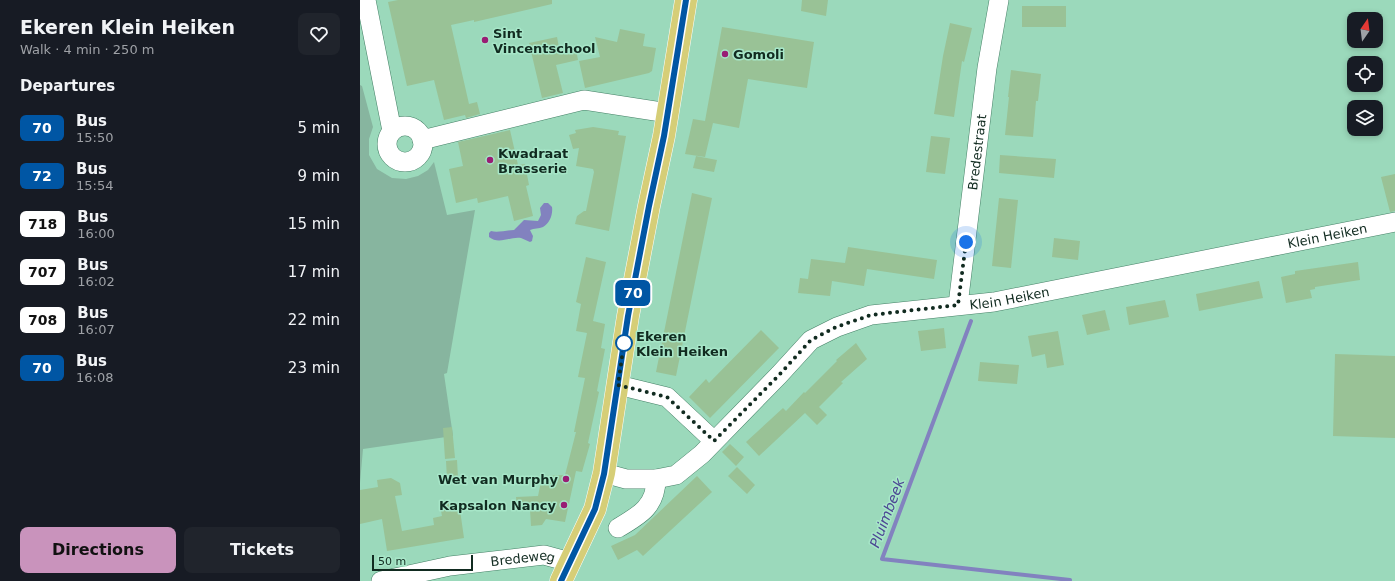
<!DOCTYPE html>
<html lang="en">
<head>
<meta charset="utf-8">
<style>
  body { margin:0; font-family:"DejaVu Sans",sans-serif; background:#20242c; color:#f1f3f6; height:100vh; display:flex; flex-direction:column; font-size:15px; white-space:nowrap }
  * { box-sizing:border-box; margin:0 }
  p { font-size:13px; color:#9ea1a6 }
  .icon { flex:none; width:22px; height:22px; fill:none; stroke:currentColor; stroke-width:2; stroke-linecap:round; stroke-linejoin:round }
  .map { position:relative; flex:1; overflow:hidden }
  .panel { display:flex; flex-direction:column; background:#171b24; width:360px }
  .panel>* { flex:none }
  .badge { padding:0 8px; border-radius:6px; font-size:14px; line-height:26px }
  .needle { width:26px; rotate:14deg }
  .tools { position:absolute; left:987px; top:12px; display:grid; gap:8px }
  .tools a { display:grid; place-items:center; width:36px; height:36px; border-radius:8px; background:#171b24; box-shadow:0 2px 6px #0003; font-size:20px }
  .scale { position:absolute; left:12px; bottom:10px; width:101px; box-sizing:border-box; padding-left:4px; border:2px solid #112b20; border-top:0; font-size:11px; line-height:14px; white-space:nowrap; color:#112b20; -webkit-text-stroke:3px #a7e6c8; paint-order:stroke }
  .you { position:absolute; width:20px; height:20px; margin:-10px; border:3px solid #fff; border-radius:50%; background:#1a73e8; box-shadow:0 0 0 6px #1a73e833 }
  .map>.badge { position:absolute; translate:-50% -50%; box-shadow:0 0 0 2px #fff }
  h2 { padding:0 20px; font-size:15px; line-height:36px }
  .round { display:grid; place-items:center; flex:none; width:42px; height:42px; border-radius:8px; background:#20242c }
  .headline { display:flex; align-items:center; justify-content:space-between; height:68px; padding:0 20px }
  h1 { font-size:19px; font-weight:600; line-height:30px }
  .button { display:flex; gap:8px; margin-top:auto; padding:8px 20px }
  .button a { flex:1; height:46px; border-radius:8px; background:#c993bc; color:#111; font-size:16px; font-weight:600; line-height:46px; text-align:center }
  .button a+a { background:#20242c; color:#f1f3f6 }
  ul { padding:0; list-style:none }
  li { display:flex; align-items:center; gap:12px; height:48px; padding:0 20px }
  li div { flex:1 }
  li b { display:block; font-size:15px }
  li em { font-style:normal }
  li .badge { min-width:44px; font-weight:700; text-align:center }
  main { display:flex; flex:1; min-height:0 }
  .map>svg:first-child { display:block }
</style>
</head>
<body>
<main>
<section class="panel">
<div class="headline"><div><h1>Ekeren Klein Heiken</h1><p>Walk · 4 min · 250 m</p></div><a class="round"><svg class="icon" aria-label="heart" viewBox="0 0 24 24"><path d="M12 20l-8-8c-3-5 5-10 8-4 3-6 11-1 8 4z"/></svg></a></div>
<h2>Departures</h2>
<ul>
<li><span class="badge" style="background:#0056a4;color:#fff">70</span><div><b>Bus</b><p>15:50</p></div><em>5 min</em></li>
<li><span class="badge" style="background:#0056a4;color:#fff">72</span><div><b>Bus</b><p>15:54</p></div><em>9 min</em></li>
<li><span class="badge" style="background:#fff;color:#111">718</span><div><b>Bus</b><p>16:00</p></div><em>15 min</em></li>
<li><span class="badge" style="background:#fff;color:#111">707</span><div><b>Bus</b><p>16:02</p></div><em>17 min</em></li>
<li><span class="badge" style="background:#fff;color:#111">708</span><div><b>Bus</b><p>16:07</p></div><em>22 min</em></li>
<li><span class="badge" style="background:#0056a4;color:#fff">70</span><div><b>Bus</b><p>16:08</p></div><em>23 min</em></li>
</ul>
<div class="button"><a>Directions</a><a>Tickets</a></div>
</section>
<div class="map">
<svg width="1035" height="581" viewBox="0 0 1035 581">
  <rect width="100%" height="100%" fill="#9bd9bb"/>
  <path fill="#87b59f" d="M0 85 2 86 13 127 9 139V155L17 169 32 178 46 179 58 176 68 170 74 162 87 215 115 210 87 373 84 374 93 436 3 449 0 483Z"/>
  <path fill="#8282bf" d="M184 203H188L192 207C193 214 190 223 183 227 179 229 174 228 170 230L173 236 172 241 170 242C167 241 164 239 161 238 151 236 139 245 129 237V233L131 231C138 233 146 230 154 230L164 220 178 221 181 215 180 208Z"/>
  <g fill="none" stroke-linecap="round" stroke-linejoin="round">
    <path stroke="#8282bf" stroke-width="4" d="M611 321 522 559 710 580 709 581"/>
  </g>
  <path fill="#99c296" d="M38 0H192V4L114 22V20L91 25 109 104 117 102 120 114 106 118 105 115 84 120 74 80 47 86 28 2Z
    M442 0H468L466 16 441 11Z
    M662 6H706V27H662Z
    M590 23 612 28 604 62 602 61 594 117 574 114 583 56Z
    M362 27 454 42 447 88 388 79 379 128 353 123 345 157 325 154 333 119 345 121Z
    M260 29 285 34 283 46 296 48 292 71 289 73 225 88 219 61 240 57 235 37 257 42Z
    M197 37 200 52 216 49 218 60 196 65 203 93 182 98 169 43Z
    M651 70 681 74 678 101H676L673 137 645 135 649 97H648Z
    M233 127 259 131 258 135 266 136 249 231 215 224 217 216 224 211H226L234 172 233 169 216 166 219 148 213 149 209 135 216 133 215 130Z
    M150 130 158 165 165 164 169 185 166 186 173 216 154 221 148 196 118 203 117 198 96 203 89 169 103 166 98 142Z
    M571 136 590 138 585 174 566 172Z
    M640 155 696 159 694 178 639 173Z
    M336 156 357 160 354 172 333 168Z
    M1035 174V211L1030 212 1021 177Z
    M332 193 352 198 316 376 296 372Z
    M639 198 658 200 651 268 632 266Z
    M694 238 720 241 718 260 692 257Z
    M488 247 577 260 574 279 507 269 504 286 472 281 470 296 438 293 440 278 448 279 451 259 485 263Z
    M226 257 246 262 233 321 245 324 241 348 245 349 237 391 239 392 228 443 230 444 222 472 216 471 205 522 186 519 182 525 171 526 170 509 160 510 157 506 156 497 178 496 182 476 205 475 216 432H214L225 378 218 377 227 333 216 331 221 304 216 302Z
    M998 262 1000 280 955 287V289L950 290 952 298 926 303 921 277 935 274V271Z
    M899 281 903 298 839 311 836 294Z
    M805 300 809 317 769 325 766 307Z
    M745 310 750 330 727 335 722 315Z
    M584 328 586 348 561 351 558 331Z
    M401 330 419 348 350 418 329 397 346 379 349 383Z
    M698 331 704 365 687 368 685 354 672 357 668 336Z
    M496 343 507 359 481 382 483 383 459 407 467 415 457 425 445 413 399 456 386 442 423 408 426 411 444 392 445 393 477 361 476 360Z
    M975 354 1035 356V438L973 436Z
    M620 362 659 365 657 384 618 381Z
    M92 427 95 458 85 459 83 428Z
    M370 444 384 457 376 466 362 452Z
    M97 460 98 478 87 479 86 461Z
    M377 467 395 485 387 494 368 476Z
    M337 476 352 492 283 556 277 550 258 560 251 546 275 535Z
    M31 478 40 483 42 495 35 496 42 531 74 525 73 518 82 516 80 505 95 502V503H99L104 538 27 551 22 519 0 524V490L18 487 17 480Z"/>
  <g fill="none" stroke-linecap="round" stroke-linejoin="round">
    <g stroke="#448066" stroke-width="20">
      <g id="minor">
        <path d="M6 0 32 131"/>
        <circle cx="45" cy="144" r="18"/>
        <path d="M62 140 224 100 308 113"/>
        <path id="s1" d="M598 305 627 68 639 0"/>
        <path d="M258 385 307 397 354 441"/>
        <path id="s2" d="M244 473 266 479H296L316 475 342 454 419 375 451 340 477 327 511 315 634 302 1035 222"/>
        <path d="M258 528C280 515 296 506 296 479"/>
        <path id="s3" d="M21 581 90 566 184 555 210 562"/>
      </g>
    </g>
    <g stroke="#fff" stroke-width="23">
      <path id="major" d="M201 581 235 509 244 473 268 316 289 206 304 136 326 0"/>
    </g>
    <use href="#minor" stroke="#fff" stroke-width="19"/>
    <use href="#major" stroke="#d6ce77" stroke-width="22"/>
  </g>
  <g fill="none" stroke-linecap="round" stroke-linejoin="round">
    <g stroke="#fff" stroke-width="9">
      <path id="line" d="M201 581 235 509 244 474 268 316 289 206 304 136 326 0"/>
    </g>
    <use href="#line" stroke="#0056a4" stroke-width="6"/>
    <path stroke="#112b20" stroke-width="4" stroke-dasharray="0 7.2" d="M264 343 258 385 307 397 354 441 419 375 451 340 476 327 511 315 598 305 606 242"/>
  </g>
  <g fill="#991d74" stroke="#a7e6c8" stroke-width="1.5">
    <circle cx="125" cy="40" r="4"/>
    <circle cx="365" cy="54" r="4"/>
    <circle cx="130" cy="160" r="4"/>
    <circle cx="206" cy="479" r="4"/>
    <circle cx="204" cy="505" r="4"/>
  </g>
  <circle fill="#fff" stroke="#0056a4" stroke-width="2" cx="264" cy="343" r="8"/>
  <g text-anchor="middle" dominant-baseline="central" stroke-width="3" stroke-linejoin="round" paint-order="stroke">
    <g font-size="13" font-weight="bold" fill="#112b20" stroke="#a7e6c8" text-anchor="start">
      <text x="133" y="33">Sint<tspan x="133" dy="15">Vincentschool</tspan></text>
      <text x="373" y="54">Gomoli</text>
      <text x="138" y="153">Kwadraat<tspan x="138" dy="15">Brasserie</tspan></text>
      <text x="198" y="479" text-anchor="end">Wet van Murphy</text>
      <text x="196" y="505" text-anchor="end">Kapsalon Nancy</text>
    </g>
    <g font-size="13" fill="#112b20" stroke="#a7e6c8">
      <text stroke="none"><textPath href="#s1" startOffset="154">Bredestraat</textPath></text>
      <text stroke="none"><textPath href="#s2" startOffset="793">Klein Heiken</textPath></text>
      <text stroke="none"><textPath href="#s2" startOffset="469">Klein Heiken</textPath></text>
      <text stroke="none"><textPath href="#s3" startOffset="144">Bredeweg</textPath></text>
    </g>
    <g font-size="13" font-weight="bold" fill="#112b20" stroke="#a7e6c8" text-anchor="start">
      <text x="276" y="336">Ekeren<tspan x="276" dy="15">Klein Heiken</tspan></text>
    </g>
    <g font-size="14" font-style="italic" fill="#4c4793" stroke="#a7e6c8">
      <text transform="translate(527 513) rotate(-69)">Pluimbeek</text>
    </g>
  </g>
</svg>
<div class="tools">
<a><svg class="needle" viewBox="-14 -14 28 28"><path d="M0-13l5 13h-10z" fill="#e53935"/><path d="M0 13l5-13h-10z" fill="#9ea1a6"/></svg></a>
<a><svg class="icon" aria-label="locate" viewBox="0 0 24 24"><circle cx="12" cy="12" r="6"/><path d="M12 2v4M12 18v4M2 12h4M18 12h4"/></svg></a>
<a><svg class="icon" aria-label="layers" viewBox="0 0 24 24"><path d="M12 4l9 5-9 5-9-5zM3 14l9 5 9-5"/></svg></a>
</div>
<div class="scale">50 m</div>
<div class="you" style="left:606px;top:242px"></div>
<b class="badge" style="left:273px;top:293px;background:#0056a4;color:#fff">70</b>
</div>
</main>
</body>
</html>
